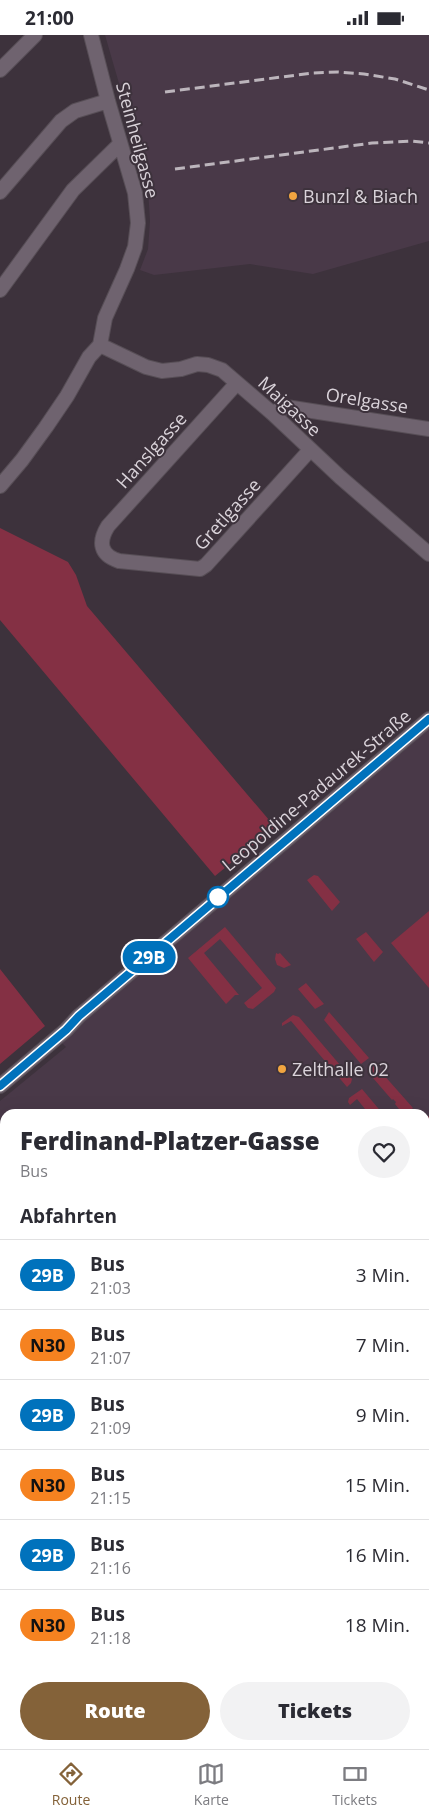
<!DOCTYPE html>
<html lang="de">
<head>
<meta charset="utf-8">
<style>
  body { margin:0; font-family:"Open Sans",sans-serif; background:#f2f2f3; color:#2b2b33; height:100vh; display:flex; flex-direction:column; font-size:19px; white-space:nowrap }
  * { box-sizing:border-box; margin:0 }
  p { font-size:16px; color:#7c7c81 }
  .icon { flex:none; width:28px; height:28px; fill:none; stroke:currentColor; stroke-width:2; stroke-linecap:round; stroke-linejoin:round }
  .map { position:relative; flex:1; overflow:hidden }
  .sheet { position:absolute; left:0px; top:1074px; width:430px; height:641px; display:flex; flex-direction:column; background:#fff; border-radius:15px 15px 0 0; box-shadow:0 5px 20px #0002 }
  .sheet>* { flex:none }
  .badge { padding:0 10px; border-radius:16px; font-size:18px; line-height:32px }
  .map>.badge { position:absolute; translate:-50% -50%; box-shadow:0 0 0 2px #fff }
  h2 { padding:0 20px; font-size:19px; line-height:45px }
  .round { display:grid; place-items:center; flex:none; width:52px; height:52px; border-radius:26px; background:#f2f2f3 }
  .summary { display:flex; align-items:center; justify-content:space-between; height:85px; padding:0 20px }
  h1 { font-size:24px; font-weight:800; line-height:38px }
  .button { display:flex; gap:10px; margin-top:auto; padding:10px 20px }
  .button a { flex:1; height:58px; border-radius:30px; background:#846239; color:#fff; font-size:20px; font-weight:800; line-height:58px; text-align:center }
  .button a+a { background:#f2f2f3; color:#2b2b33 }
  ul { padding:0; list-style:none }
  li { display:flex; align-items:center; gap:15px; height:70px; padding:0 20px; border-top:1px solid #e1e1e2 }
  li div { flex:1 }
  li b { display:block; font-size:19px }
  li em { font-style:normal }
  li .badge { min-width:55px; font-weight:700; text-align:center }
  .status { display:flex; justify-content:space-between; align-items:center; height:35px; padding:0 25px; background:#fff; direction:ltr }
  .status svg { height:14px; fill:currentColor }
  .tabs { display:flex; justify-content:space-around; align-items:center; height:70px; border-top:1px solid #e1e1e2; background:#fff; font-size:14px; color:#7c7c81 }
  .tabs a { display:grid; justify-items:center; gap:2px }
  .tabs .current { color:#846239 }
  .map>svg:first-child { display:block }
</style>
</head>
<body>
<div class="status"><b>21:00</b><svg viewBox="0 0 49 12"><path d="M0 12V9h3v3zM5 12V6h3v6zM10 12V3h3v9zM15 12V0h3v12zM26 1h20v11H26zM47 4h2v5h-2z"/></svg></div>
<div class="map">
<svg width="429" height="1714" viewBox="0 0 429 1714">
  <rect width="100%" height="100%" fill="#3d323c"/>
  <path fill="#493948" d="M105 0H429V206L313 239 250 229 154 240 140 235 148 214 150 186 148 153 140 121Z
    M429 684V1685L425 1689V1079H5V1259L0 1254V1066L66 1012 57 1003Z"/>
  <path fill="#843044" d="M0 493 68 527 76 540 87 571 275 792 215 841 0 585Z
    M314 840 318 841 340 867 332 876 307 845Z
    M429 876V953L391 908Z
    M225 892 276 953 274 957 253 974 248 973 244 968 262 953 220 904 204 918 239 960H235L226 969 188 923Z
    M366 897 383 917 374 927 356 904Z
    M276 918 278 919 280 918 291 930 284 933 277 930 275 924Z
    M0 934 45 991 0 1029Z
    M306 948 324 969 315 974 298 954Z
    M329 977 369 1023 361 1029 324 985Z
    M293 980 299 982 352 1044 351 1048 347 1052 291 986 282 991V988Z
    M375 1030 413 1073 407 1078 403 1079 395 1069 396 1067 393 1064 392 1065 367 1036Z
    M362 1054 383 1079H369L357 1064 350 1070 348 1067 349 1063Z
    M429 1081V1109L425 1105V1084Z
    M429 1238V1349L425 1348V1241Z
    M0 1348 5 1349V1405L0 1403Z
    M425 1495 429 1504V1608L425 1611Z
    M0 1502 5 1503V1554L0 1553Z"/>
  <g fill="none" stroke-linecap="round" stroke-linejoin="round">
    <g stroke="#574e56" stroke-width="16">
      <path id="minor" d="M0 35 35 0
        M0 157 61 86 75 76 108 66
        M0 255 73 155 120 109
        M100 310 146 332 162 336 181 334 197 329 208 330 222 335 272 378 340 442 429 519
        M237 348 108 491C98 507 100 520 119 526L200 534 206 530 310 415
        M272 378 286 372 429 394
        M0 451 22 425 46 392 67 361 89 322 100 310 105 283 127 234 135 212 138 188 135 158 108 66 91 0
        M0 1051 66 995 79 981 429 684
        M0 1282 5 1288
        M367 1710 371 1714"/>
    </g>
    <g stroke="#574e56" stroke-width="17">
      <path id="major" d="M421 1714 429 1707"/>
    </g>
    <use href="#minor" stroke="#6f636f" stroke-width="14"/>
    <use href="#major" stroke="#906aad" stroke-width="15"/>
    <path stroke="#bcb5bc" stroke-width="3" stroke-dasharray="10 5" stroke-linecap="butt" d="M165 57 313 38 338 37 364 39 395 44 429 55
      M175 134 372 108 411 106 429 108"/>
  </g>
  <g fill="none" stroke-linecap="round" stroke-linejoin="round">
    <g stroke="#fff" stroke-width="11">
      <path id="line" d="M0 1051 66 995 79 981 429 684"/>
    </g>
    <use href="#line" stroke="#0072bc" stroke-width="8"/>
  </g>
  <g fill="#f1a540" stroke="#3d323c" stroke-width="2">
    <circle cx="293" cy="161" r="5"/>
    <circle cx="282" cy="1034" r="5"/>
  </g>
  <circle fill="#fff" stroke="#0072bc" stroke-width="2.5" cx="218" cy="862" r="10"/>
  <g text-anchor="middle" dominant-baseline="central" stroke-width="4" stroke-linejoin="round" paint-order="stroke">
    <g font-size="18" fill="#dad3da" stroke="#3d323c">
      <text transform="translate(138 105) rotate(75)">Steinheilgasse</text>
      <text transform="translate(367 365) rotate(9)">Orelgasse</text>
      <text transform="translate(290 371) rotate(43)">Maigasse</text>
      <text transform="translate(151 415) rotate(-48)">Hanslgasse</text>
      <text transform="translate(227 479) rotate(-48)">Gretlgasse</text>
      <text transform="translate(316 755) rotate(-40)">Leopoldine-Padaurek-Straße</text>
    </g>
    <g font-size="18" fill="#dad3da" stroke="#3d323c" text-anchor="start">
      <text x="303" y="161">Bunzl &amp; Biach</text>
      <text x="292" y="1034">Zelthalle 02</text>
    </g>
  </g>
</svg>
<b class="badge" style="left:149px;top:922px;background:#0072bc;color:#fff">29B</b>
<section class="sheet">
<div class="summary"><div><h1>Ferdinand-Platzer-Gasse</h1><p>Bus</p></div><a class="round"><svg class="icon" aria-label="heart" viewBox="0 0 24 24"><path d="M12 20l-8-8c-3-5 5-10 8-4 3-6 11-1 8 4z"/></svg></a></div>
<h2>Abfahrten</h2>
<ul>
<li><span class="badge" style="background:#0072bc;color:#fff">29B</span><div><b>Bus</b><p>21:03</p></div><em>3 Min.</em></li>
<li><span class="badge" style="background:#f58220;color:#111">N30</span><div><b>Bus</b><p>21:07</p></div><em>7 Min.</em></li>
<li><span class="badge" style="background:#0072bc;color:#fff">29B</span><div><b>Bus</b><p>21:09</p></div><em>9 Min.</em></li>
<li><span class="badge" style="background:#f58220;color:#111">N30</span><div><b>Bus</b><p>21:15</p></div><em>15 Min.</em></li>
<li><span class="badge" style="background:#0072bc;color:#fff">29B</span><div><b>Bus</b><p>21:16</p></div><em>16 Min.</em></li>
<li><span class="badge" style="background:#f58220;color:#111">N30</span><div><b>Bus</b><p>21:18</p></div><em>18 Min.</em></li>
</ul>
<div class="button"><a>Route</a><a>Tickets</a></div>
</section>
</div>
<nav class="tabs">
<a class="current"><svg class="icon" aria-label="directions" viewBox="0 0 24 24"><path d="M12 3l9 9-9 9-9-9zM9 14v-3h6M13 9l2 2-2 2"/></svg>Route</a>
<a><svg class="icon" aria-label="map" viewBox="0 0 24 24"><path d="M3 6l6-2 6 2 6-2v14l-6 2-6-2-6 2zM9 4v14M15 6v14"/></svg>Karte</a>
<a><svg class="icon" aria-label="tickets" viewBox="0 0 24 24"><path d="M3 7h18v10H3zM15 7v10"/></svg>Tickets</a>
</nav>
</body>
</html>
